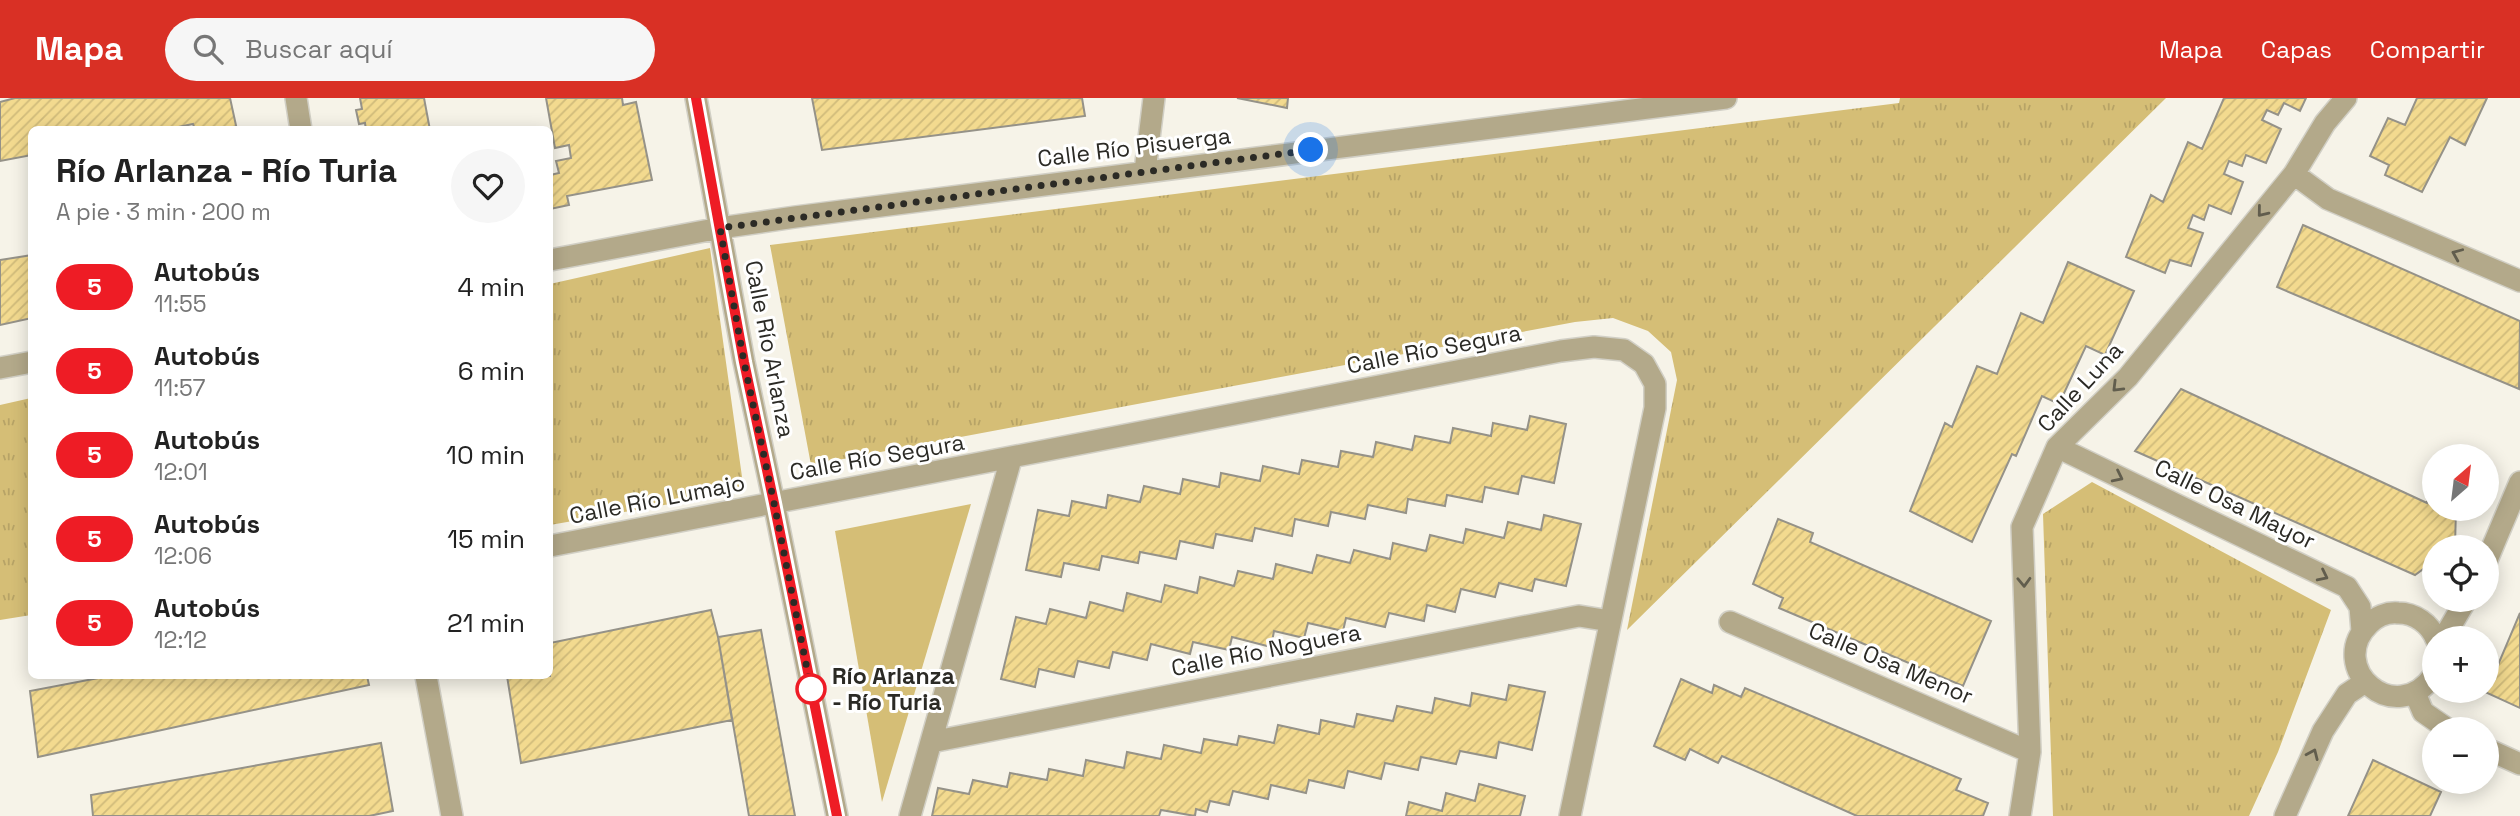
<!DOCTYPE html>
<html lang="es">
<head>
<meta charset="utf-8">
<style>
  body { margin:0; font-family:"Space Grotesk",sans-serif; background:#f6f6f6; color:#222; height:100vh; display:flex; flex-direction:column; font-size:26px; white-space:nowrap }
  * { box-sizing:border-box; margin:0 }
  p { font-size:23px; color:#767676 }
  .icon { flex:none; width:38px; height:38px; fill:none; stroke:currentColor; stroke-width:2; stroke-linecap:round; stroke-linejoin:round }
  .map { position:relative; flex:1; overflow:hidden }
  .side { position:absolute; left:28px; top:28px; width:525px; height:553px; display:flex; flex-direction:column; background:#fff; border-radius:10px; box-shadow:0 4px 18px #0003 }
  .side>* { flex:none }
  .badge { padding:0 14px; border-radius:23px; font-size:24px; line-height:46px }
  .needle { width:46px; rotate:28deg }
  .controls { position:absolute; left:2422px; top:346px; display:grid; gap:14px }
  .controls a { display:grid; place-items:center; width:77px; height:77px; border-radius:50%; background:#fff; box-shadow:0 4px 18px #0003; font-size:35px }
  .you { position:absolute; width:35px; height:35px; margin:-18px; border:5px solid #fff; border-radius:50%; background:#1a73e8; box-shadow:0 0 0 10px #1a73e833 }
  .map>.badge { position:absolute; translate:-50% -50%; box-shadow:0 0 0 4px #fff }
  .round { display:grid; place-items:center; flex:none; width:74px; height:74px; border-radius:37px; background:#f6f6f6 }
  .headline { display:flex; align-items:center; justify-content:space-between; height:119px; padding:0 28px }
  h1 { font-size:33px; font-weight:700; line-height:52px }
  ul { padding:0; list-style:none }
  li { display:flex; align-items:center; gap:21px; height:84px; padding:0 28px }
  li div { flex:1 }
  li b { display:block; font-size:26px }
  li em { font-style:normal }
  li .badge { min-width:77px; font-weight:700; text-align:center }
  header { display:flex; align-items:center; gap:42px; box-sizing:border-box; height:98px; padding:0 35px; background:#d93025; color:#fff }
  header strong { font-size:33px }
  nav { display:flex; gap:38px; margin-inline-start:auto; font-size:24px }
  .search { width:490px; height:63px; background:#f6f6f6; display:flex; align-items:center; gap:18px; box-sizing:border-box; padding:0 24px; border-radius:38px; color:#767676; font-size:26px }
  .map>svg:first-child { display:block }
</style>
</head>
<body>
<header>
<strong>Mapa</strong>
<div class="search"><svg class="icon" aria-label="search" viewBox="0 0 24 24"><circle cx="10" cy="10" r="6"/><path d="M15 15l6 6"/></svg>Buscar aquí</div>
<nav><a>Mapa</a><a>Capas</a><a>Compartir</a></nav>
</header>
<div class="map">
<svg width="2520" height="718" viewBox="0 0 2520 718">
  <defs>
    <pattern id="grass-tufts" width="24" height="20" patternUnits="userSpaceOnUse" patternTransform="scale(1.75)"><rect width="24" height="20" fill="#d5be76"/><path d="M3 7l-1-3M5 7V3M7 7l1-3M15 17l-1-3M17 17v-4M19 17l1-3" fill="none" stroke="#b7a366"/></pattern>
    <pattern id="building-hatch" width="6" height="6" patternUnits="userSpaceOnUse" patternTransform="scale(1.75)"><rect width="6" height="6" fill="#f3da8f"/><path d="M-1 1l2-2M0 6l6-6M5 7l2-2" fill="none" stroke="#d0bb7b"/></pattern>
  </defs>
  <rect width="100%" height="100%" fill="#f6f3e8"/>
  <path fill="url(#grass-tufts)" d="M1900 0H2166L1627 532 1677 282 1671 254 1648 233 1613 220 1575 224 811 367 770 147 1899 5Z
    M710 150 744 393 550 427V186Z
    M31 300V517L0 522V307Z
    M2092 384 2331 512 2278 654 2249 718H2053L2043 416Z"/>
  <path fill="#d5be76" d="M971 406 882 704 835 433Z"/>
  <path fill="url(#building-hatch)" stroke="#959288" stroke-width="2" d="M15 0H230L237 32H195L193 26 164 32H32V57L0 63V4Z
    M360 0H424L430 32H366L365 25 359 26 356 12 362 11Z
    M546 0H622L623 7 636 4 652 82 567 98 569 107 550 111V77L559 75 556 63 571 60 569 47 555 50Z
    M812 0H1082L1085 18 822 52Z
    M1237 0H1288L1287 10Z
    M2224 0H2306L2300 13 2284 5 2278 17 2267 12 2262 22 2281 31 2266 65 2246 57 2242 68 2229 63 2224 76 2243 84 2231 116 2209 107 2204 122 2193 117 2188 130 2203 135 2191 168 2170 162 2165 175 2126 159 2151 97 2163 104 2188 44 2202 51Z
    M2417 0H2487L2465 47 2450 39 2422 94 2385 77 2389 67 2370 58 2388 20 2405 27Z
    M2303 127 2520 223 2519 291 2277 189Z
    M32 157V220L0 227V162Z
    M2068 164 2134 193 2105 257 2086 248 2059 306 2042 298 2016 358 2012 356 1972 444 1910 413 1945 325 1952 329 1977 268 1997 276 2021 215 2043 225Z
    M2181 291 2427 405 2431 391 2434 393V411H2456L2455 448 2434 450V463L2415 477 2135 353Z
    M1530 318 1566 326 1554 385 1522 378 1518 396 1485 389 1482 404 1447 397 1445 408 1408 401 1406 415 1368 407 1365 421 1331 414 1328 428 1295 421 1292 438 1255 430 1252 443 1216 436 1213 450 1180 443 1176 461 1140 454 1138 465 1102 458 1099 472 1064 465 1061 479 1026 472 1038 412 1069 418 1072 403 1106 410 1108 397 1140 404 1144 388 1180 396 1183 381 1219 389 1221 375 1260 383 1263 368 1299 376 1302 362 1338 369 1341 353 1373 359 1376 344 1412 352 1415 338 1450 345 1453 330 1491 338 1493 325 1527 332Z
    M1544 417 1581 426 1566 488 1535 481 1532 493 1499 485 1495 499 1461 491 1455 514 1427 507 1424 523 1389 515 1385 529 1346 520 1343 533 1308 525 1304 540 1274 533 1271 549 1232 539 1229 552 1193 544 1190 556 1151 546 1147 562 1113 554 1109 570 1078 563 1074 579 1039 571 1035 589 1001 581 1016 519 1046 526 1050 511 1086 520 1090 504 1123 513 1127 495 1161 504 1165 487 1197 495 1200 479 1234 488 1238 473 1273 481 1276 466 1312 475 1317 457 1350 465 1354 452 1390 461 1393 445 1426 453 1430 437 1463 445 1466 431 1504 440 1508 424 1541 432Z
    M1778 421 1813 435 1810 444 1991 523 1963 588 1779 510 1783 500 1753 486Z
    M711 512 718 539 732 622 521 665 507 578H550V545Z
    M2520 515V610L2485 594 2487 593Z
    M761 532 795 718H749L718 539Z
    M109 578H367L369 587 38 659 30 593Z
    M1681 581 1712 595 1714 587 1741 599 1745 590 1961 681 1956 692 1988 705 1983 718H1857L1722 658 1718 665 1690 651 1685 662 1654 648Z
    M1509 587 1545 594 1532 652 1499 644 1496 660 1460 653 1456 666 1421 659 1418 672 1385 665 1381 681 1348 673 1344 690 1309 682 1306 695 1271 687 1268 701 1233 693 1229 707 1210 703 1207 714 1196 711 1195 718 1161 712 1159 718H932L938 690 969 696 973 682 1007 689 1010 675 1047 682 1049 671 1083 678 1086 662 1124 670 1127 654 1161 661 1164 647 1201 655 1204 641 1237 647 1239 638 1274 645 1278 627 1319 636 1321 622 1354 629 1357 616 1393 623 1397 608 1432 615 1435 600 1470 608 1472 595 1506 602Z
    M381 645 393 713 369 718H93L91 697Z
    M2373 662 2441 694 2430 718H2348Z
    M1479 686 1525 698 1520 718H1406L1409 704 1442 713 1446 695 1475 703Z"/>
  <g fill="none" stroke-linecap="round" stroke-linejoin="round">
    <g stroke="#d1cfc5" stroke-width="24">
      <path id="minor" d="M296 0 301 32
        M696 0 744 264 774 405 837 718
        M1145 73 1154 0
        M2294 76 2328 101 2520 183
        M550 162 720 130 795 119 1726 0
        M0 270 32 264
        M2057 349 2347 489 2360 509 2362 533
        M550 448 1561 253 1594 249 1624 252 1644 266 1655 286V310L1570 718
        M2487 462 2520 384
        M1730 524 2030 654
        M2443 541 2466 502
        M2434 577C2395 632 2325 569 2369 526 2376 519 2387 514 2398 515 2415 515 2430 526 2436 541
        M426 578 452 718
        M2415 595 2423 614 2449 632
        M931 644 1579 518 1610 523
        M2487 651 2520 666
        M910 718 1011 361
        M2020 718 2030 654 2022 429 2057 349 2128 279 2294 76 2325 25 2346 0
        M2285 718 2323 633 2347 596 2365 584"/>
    </g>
    <use href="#minor" stroke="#b3a98a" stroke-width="21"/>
  </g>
  <defs><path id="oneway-chevron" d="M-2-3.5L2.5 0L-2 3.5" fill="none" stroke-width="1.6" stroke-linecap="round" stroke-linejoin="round" transform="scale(1.75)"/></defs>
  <g stroke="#615d4d">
    <use href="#oneway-chevron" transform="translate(2262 114) rotate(129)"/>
    <use href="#oneway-chevron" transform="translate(2457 156) rotate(-157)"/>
    <use href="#oneway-chevron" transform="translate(2117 289) rotate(135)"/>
    <use href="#oneway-chevron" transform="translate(2118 379) rotate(26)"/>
    <use href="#oneway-chevron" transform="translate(2323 478) rotate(26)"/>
    <use href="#oneway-chevron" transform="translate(2024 484) rotate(88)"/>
    <use href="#oneway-chevron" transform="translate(2313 656) rotate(-66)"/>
  </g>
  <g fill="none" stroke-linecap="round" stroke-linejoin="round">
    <g stroke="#fff" stroke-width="16">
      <path id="line" d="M696 0 744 264 774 405 837 718"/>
    </g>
    <use href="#line" stroke="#ee1c25" stroke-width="10"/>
    <path stroke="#2b2a25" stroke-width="7" stroke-dasharray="0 12.6" d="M811 591 774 405 744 264 720 130 1311 52"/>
  </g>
  <circle fill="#fff" stroke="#ee1c25" stroke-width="3.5" cx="811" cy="591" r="14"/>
  <g text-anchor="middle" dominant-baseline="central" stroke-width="6" stroke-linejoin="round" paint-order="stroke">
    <g font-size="23" fill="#2b2a25" stroke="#fff">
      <text transform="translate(1134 49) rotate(-7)">Calle Río Pisuerga</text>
      <text transform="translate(770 251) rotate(79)">Calle Río Arlanza</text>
      <text transform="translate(1434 251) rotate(-11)">Calle Río Segura</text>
      <text transform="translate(2080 289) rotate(-47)">Calle Luna</text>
      <text transform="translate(877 359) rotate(-10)">Calle Río Segura</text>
      <text transform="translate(657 401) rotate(-11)">Calle Río Lumajo</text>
      <text transform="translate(2235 406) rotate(26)">Calle Osa Mayor</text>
      <text transform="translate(1266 552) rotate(-11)">Calle Río Noguera</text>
      <text transform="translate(1891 565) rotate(23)">Calle Osa Menor</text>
    </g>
    <g font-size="23" font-weight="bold" fill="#2b2a25" stroke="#fff" text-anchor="start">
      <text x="832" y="578">Río Arlanza<tspan x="832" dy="26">- Río Turia</tspan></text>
    </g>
  </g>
</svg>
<div class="controls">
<a><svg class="needle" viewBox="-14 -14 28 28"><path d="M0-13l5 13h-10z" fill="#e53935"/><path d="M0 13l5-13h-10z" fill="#767676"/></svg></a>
<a><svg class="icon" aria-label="locate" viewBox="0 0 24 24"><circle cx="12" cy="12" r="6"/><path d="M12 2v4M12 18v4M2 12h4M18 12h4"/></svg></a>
<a>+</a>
<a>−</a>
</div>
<div class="you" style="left:1311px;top:52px"></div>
<section class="side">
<div class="headline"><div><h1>Río Arlanza - Río Turia</h1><p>A pie · 3 min · 200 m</p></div><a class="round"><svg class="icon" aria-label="heart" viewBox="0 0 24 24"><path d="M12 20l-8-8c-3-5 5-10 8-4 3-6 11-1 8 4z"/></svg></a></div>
<ul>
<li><span class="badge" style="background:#ee1c25;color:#fff">5</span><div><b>Autobús</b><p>11:55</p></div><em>4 min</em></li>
<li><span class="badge" style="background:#ee1c25;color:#fff">5</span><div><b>Autobús</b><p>11:57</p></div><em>6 min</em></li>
<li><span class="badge" style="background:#ee1c25;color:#fff">5</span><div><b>Autobús</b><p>12:01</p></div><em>10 min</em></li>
<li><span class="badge" style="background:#ee1c25;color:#fff">5</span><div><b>Autobús</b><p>12:06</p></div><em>15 min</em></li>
<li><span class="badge" style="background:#ee1c25;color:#fff">5</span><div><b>Autobús</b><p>12:12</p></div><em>21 min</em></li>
</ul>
</section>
</div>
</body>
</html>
